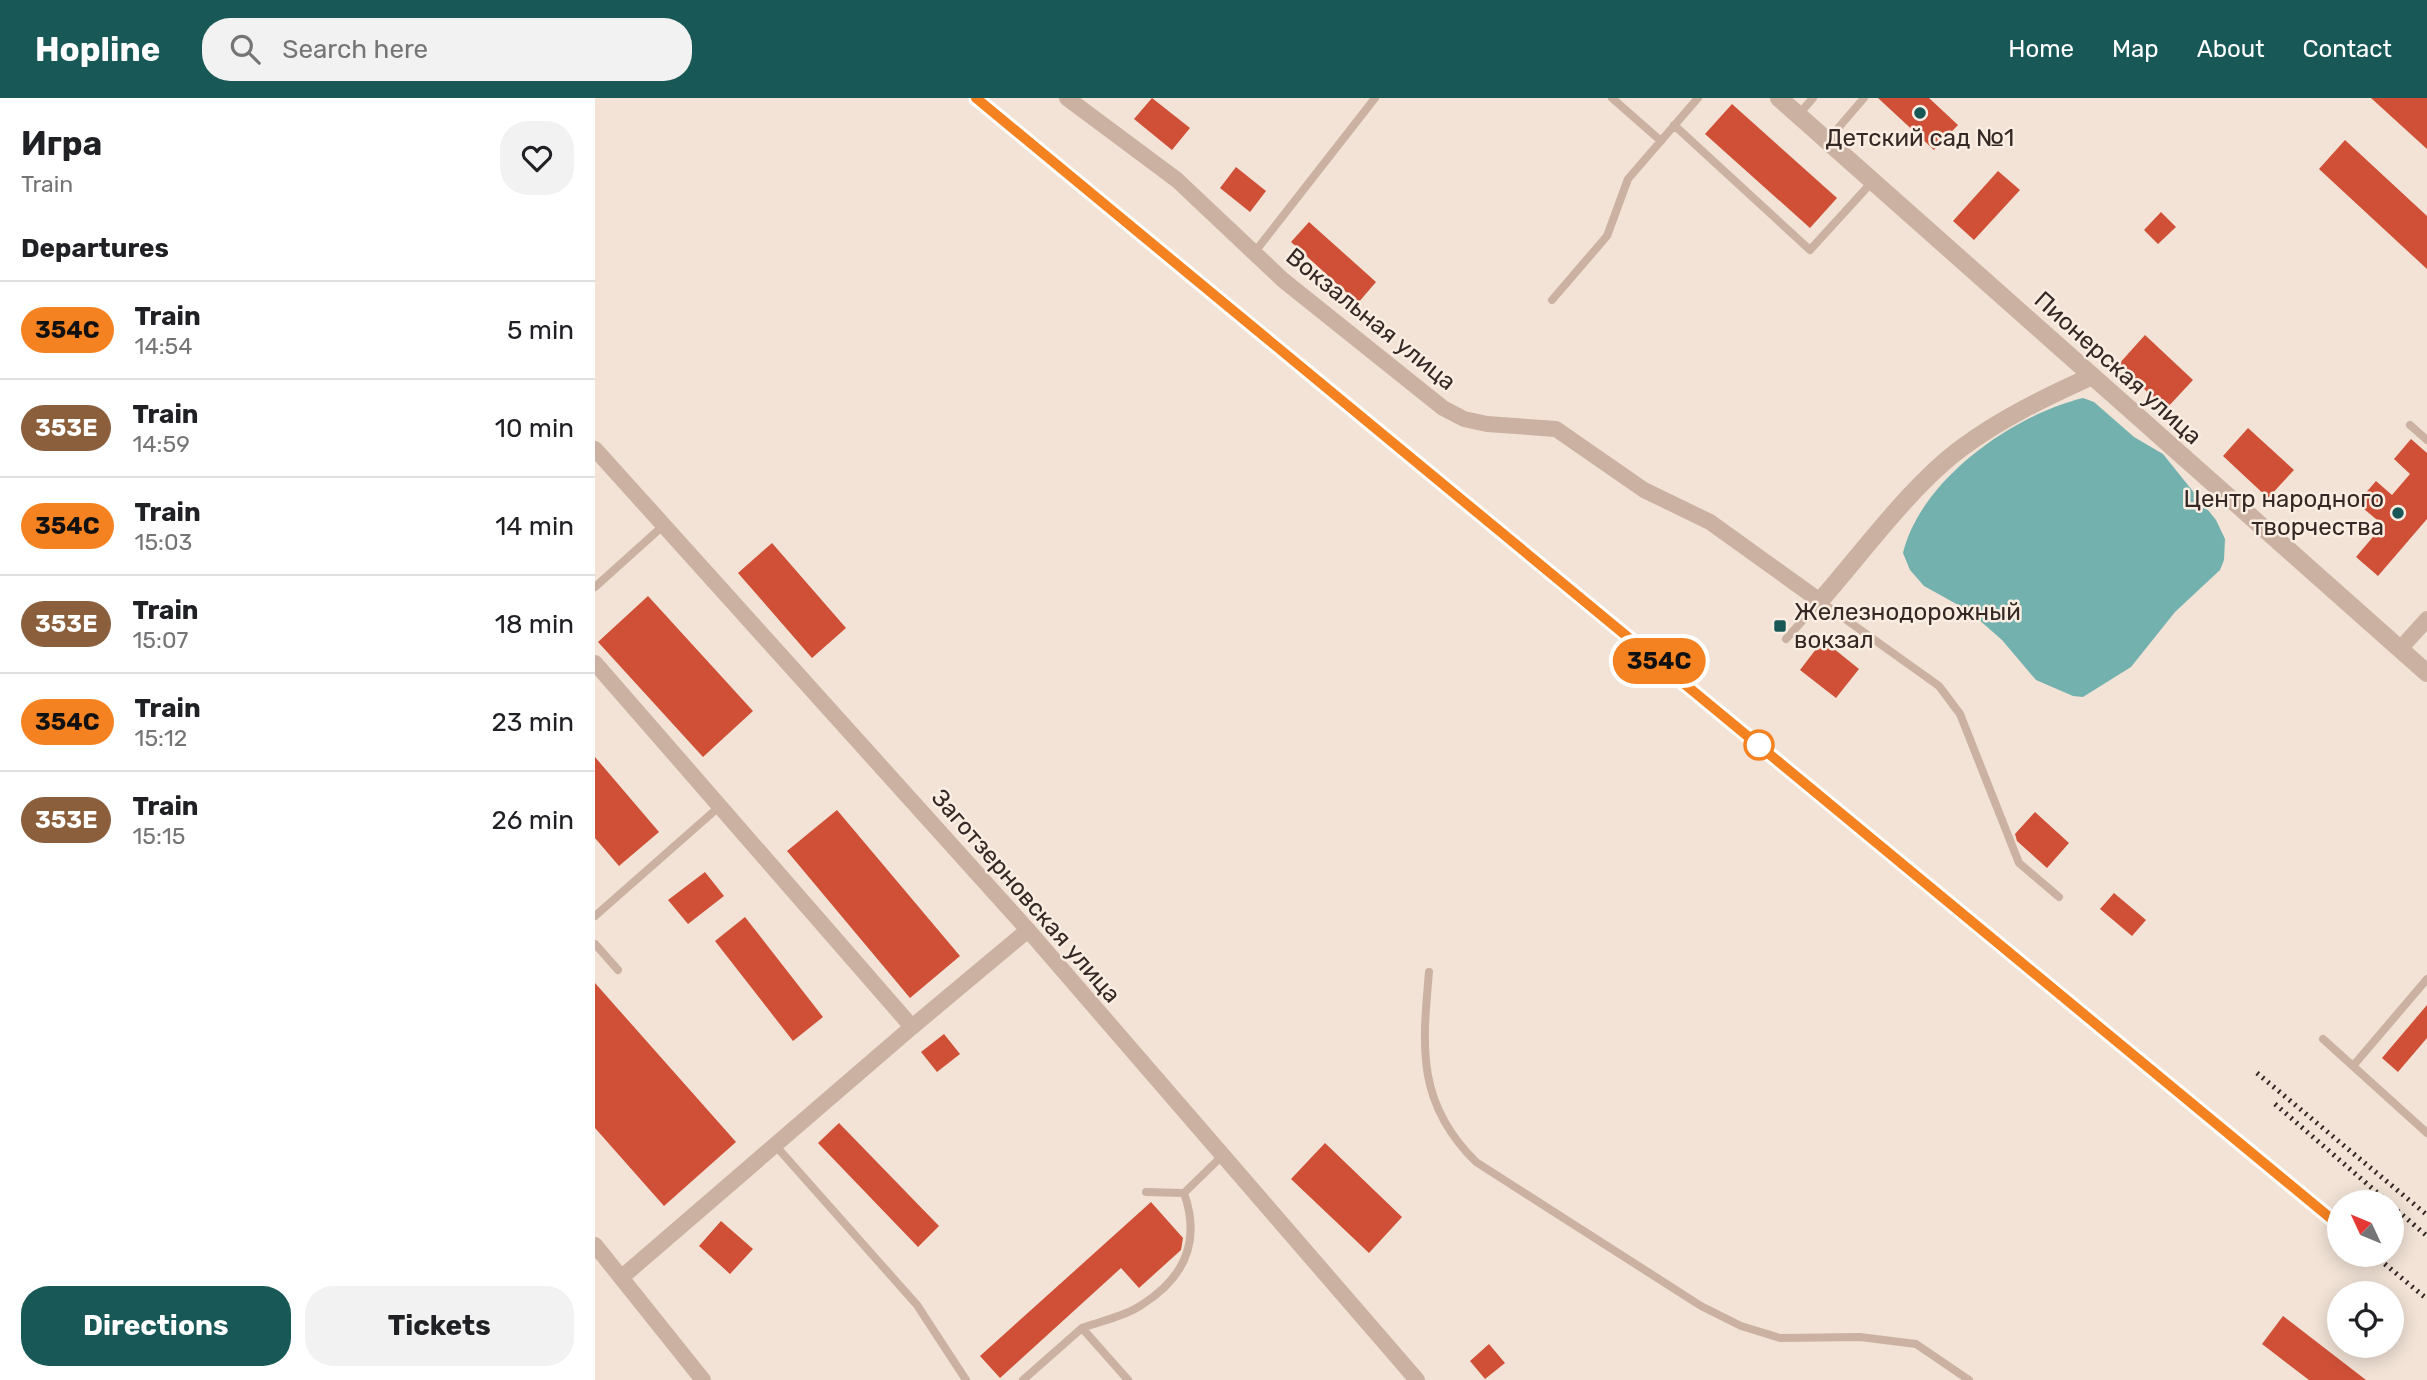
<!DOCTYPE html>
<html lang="en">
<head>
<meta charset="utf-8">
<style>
  body { margin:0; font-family:Rubik,sans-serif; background:#f2f2f2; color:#202124; height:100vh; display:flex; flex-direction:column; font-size:26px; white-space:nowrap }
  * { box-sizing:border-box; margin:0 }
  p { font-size:23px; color:#757577 }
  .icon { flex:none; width:38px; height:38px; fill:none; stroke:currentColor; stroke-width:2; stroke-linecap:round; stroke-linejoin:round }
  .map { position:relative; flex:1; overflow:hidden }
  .side { display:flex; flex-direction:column; background:#fff; width:595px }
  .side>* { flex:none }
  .badge { padding:0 14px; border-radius:23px; font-size:24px; line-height:46px }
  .needle { width:46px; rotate:314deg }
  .fabs { position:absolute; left:1732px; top:1092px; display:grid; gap:14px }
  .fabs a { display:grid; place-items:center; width:77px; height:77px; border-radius:50%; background:#fff; box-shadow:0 4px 18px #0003; font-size:35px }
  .map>.badge { position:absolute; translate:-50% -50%; box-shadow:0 0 0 4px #fff }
  h2 { padding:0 21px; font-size:26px; line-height:63px }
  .round { display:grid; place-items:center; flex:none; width:74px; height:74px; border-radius:28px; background:#f2f2f2 }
  .headline { display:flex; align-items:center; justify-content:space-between; height:119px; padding:0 21px }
  h1 { font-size:33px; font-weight:700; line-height:52px }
  .primary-button { display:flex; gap:14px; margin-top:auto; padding:14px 21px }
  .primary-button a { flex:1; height:80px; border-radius:28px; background:#185958; color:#fff; font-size:28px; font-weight:700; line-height:80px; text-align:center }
  .primary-button a+a { background:#f2f2f2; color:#202124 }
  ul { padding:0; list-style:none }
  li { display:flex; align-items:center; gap:21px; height:98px; padding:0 21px; border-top:2px solid #e0e0e0 }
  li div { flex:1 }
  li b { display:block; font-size:26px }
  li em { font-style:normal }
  li .badge { min-width:77px; font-weight:700; text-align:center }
  header { display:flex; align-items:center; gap:42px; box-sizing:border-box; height:98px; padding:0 35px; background:#185958; color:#fff }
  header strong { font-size:33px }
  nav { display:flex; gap:38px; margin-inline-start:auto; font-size:24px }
  .search { width:490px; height:63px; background:#f2f2f2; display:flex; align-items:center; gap:18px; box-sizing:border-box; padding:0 24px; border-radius:28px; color:#757577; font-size:26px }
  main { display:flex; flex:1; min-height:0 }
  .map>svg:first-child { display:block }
</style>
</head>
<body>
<header>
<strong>Hopline</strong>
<div class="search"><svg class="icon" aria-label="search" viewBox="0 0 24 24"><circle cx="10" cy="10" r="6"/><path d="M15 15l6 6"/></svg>Search here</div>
<nav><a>Home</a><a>Map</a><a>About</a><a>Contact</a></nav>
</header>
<main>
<section class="side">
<div class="headline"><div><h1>Игра</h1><p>Train</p></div><a class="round"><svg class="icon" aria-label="heart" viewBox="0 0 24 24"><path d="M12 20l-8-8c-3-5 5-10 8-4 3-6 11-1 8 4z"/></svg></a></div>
<h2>Departures</h2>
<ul>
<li><span class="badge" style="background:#f58220;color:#111">354С</span><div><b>Train</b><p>14:54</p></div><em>5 min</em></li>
<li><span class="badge" style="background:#8b5e3c;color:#fff">353Е</span><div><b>Train</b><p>14:59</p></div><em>10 min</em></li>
<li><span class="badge" style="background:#f58220;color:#111">354С</span><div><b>Train</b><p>15:03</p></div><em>14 min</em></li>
<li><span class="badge" style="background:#8b5e3c;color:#fff">353Е</span><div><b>Train</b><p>15:07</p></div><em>18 min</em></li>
<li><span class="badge" style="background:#f58220;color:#111">354С</span><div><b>Train</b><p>15:12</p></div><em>23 min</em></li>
<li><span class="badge" style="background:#8b5e3c;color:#fff">353Е</span><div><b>Train</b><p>15:15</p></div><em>26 min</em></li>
</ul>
<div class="primary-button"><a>Directions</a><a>Tickets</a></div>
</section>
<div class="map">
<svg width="1832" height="1282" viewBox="0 0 1832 1282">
  <rect width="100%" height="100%" fill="#f2e3d6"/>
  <path fill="#73b1af" d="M1488 300 1499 304 1539 339 1568 356 1621 422 1630 441 1629 462 1625 472 1580 514 1536 569 1488 599 1478 598 1441 582 1407 542 1374 513 1329 488 1315 472 1308 455C1326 381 1418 317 1488 300Z"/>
  <path fill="#cf5037" d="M557 0 595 30 577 52 539 21Z
    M1283 0H1334L1363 27 1339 52Z
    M1776 0H1832V51Z
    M1137 6 1242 100 1215 130 1110 36Z
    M1750 42 1832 118V171L1724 71Z
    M641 69 671 93 655 114 625 90Z
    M1403 73 1425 92 1379 142 1358 123Z
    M1566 114 1581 129 1563 146 1549 132Z
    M714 124 781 184 763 205 696 144Z
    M1550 237 1598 282 1571 311 1523 267Z
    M1653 330 1699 372 1673 400 1628 358Z
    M1816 341 1832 355V421L1783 478 1761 459 1788 427 1762 405 1781 383 1797 397 1815 376 1799 361Z
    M177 445 251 530 217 560 143 475Z
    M53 498 158 613 108 659 3 544Z
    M1228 542 1264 571 1241 600 1205 572Z
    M0 659 64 734 24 768 0 740Z
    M242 712 365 858 315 900 192 753Z
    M1440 714 1474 745 1452 770 1422 743 1420 736Z
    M110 774 129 798 93 826 73 802Z
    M1519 795 1551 822 1537 838 1505 811Z
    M150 819 228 919 198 943 120 843Z
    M0 885 141 1044 69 1108 0 1030Z
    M1832 907V940L1803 974 1787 960Z
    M349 936 365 956 342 974 326 954Z
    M244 1025 344 1128 323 1149 223 1045Z
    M730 1045 807 1119 774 1155 696 1081Z
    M556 1104 588 1140 586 1152 544 1190 526 1170 405 1280 385 1258Z
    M126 1123 158 1151 135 1176 104 1148Z
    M1688 1218 1771 1282H1714L1667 1246Z
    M894 1246 910 1265 890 1281 875 1263Z"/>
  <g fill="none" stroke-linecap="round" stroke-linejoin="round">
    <path stroke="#cbb1a1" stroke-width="8" d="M1017 0 1066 43
      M1204 16 1218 0
      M1079 27 1215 152 1277 84
      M1232 43 1269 0
      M659 155 780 0
      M957 202 1012 138 1033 81 1103 0
      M1815 327 1832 342
      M0 489 69 427
      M1191 541 1225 503 1344 588 1365 616 1424 765 1464 799
      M0 818 125 708
      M0 846 23 872
      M834 874C827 951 822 1006 881 1064L1106 1208 1146 1228 1185 1240 1265 1239 1321 1246 1374 1282
      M1728 941 1832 1035
      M1758 968 1832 881
      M180 1047 322 1207 371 1282
      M551 1094 589 1095
      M487 1230C506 1223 531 1218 548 1206 590 1179 606 1143 589 1095L627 1058
      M428 1282 487 1230 533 1282"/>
    <path stroke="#cbb1a1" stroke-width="16" d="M472 0 582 82 688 182 848 310 869 321 892 326 961 331 1049 392 1115 424 1225 503
      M0 351 433 832 822 1282
      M1805 551 1832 521
      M0 565 317 929 433 832
      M0 1147 108 1282
      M27 1179 317 929"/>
    <path stroke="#cbb1a1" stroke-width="18" d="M1184 0 1832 575
      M1225 503C1267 455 1318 385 1368 349 1407 320 1451 299 1495 279"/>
    <path stroke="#352825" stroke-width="5" stroke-dasharray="2 5" stroke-linecap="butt" d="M381 0 1745 1128
      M1662 975 1832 1117
      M1680 1006 1793 1104
      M1797 1108 1832 1138
      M1779 1157 1832 1201"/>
  </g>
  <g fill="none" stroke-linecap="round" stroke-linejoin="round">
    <g stroke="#fff" stroke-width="16">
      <path id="line" d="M381 0 1745 1128"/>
    </g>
    <use href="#line" stroke="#f58220" stroke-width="10"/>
  </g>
  <g fill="#185958" stroke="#faede2" stroke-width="2.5">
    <circle cx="1325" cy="15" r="7"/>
    <circle cx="1803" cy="415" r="7"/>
    <rect x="1178" y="521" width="14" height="14" rx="3.5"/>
  </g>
  <circle fill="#fff" stroke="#f58220" stroke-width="3.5" cx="1164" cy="647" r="14"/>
  <g text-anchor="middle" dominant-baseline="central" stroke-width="5" stroke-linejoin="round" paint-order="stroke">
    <g font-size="24" fill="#352825" stroke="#faede2">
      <text x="1325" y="40">Детский сад №1</text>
      <text x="1789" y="401" text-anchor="end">Центр народного<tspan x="1789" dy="28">творчества</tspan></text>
      <text x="1199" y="514" text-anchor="start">Железнодорожный<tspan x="1199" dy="28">вокзал</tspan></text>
    </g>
    <g font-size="24" fill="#352825" stroke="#faede2">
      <text transform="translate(776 221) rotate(39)">Вокзальная улица</text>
      <text transform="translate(1523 270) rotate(42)">Пионерская улица</text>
      <text transform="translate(431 798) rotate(49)">Заготзерновская улица</text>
    </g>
  </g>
</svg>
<div class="fabs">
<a><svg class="needle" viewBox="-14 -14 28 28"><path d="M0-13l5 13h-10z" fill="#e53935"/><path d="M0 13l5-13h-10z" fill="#757577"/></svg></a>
<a><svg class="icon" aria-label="locate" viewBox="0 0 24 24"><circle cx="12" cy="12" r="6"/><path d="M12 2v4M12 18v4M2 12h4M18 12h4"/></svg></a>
</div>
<b class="badge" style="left:1064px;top:563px;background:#f58220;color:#111">354С</b>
</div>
</main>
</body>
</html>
